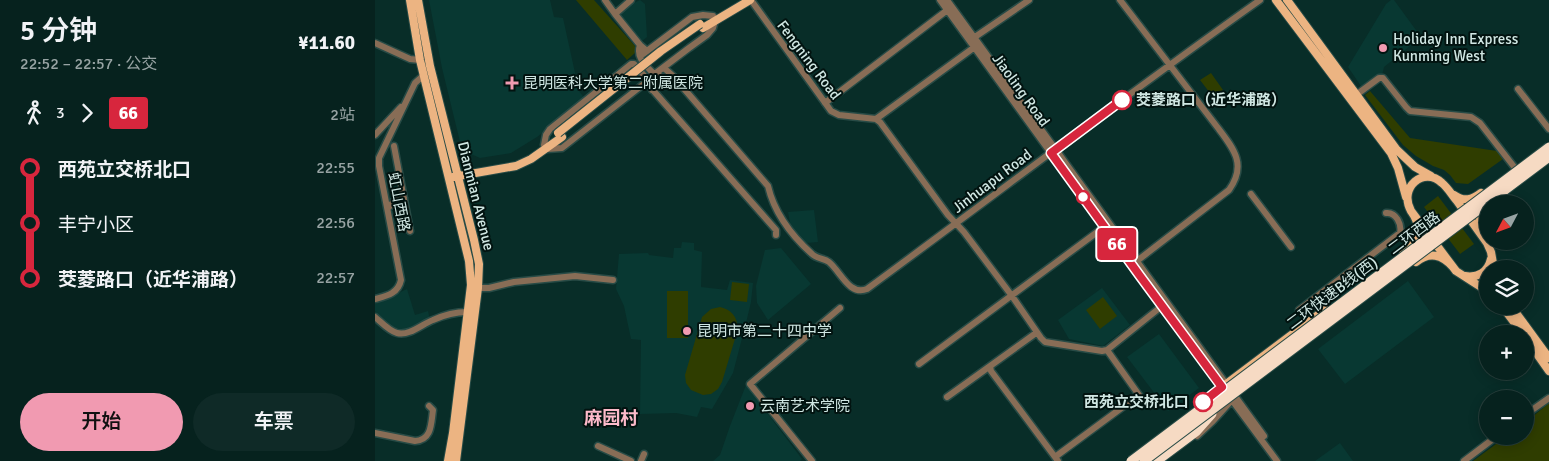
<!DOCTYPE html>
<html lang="zh">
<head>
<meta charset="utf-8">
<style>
  body { margin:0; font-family:Signika,"Noto Sans SC",sans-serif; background:#0f2a27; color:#f1f3f6; height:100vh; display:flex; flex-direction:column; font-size:19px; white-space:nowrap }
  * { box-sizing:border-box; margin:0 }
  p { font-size:16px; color:#98a4a4 }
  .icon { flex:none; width:28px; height:28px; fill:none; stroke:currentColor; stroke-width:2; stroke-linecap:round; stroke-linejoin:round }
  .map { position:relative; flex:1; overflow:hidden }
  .panel { display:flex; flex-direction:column; background:#06221e; width:375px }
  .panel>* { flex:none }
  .badge { padding:0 10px; border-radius:4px; font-size:18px; line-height:32px }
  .needle { width:32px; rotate:229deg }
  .buttons { position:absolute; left:1104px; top:195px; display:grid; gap:10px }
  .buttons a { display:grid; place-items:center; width:55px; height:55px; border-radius:50%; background:#06221e; box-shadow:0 2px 12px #0003,0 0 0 1px #273f3c; font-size:25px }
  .map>.badge { position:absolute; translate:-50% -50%; box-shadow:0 0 0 2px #fff }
  .legs { display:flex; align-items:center; gap:8px; height:55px; padding:0 20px; font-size:16px }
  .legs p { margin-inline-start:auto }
  .summary { display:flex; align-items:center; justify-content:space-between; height:85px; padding:0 20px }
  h1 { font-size:28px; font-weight:600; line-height:38px }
  .action { display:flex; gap:10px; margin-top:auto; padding:10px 20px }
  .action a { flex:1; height:58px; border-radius:30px; background:#f19ab1; color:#111; font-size:20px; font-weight:600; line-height:58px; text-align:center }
  .action a+a { background:#0f2a27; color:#f1f3f6 }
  ul { padding:0 20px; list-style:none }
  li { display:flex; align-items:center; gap:18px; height:55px; font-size:19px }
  li i { display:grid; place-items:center; width:8px; height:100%; margin:0 6px; background:currentColor }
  li i::after { content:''; width:12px; height:12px; margin:-6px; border:4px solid; border-radius:50%; background:#06221e }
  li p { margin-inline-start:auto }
  li:first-child i { background:linear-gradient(#0000 50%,currentColor 0) }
  li:last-child i { background:linear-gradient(currentColor 50%,#0000 0) }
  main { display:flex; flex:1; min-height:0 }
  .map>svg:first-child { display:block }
</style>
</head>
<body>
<main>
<section class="panel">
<div class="summary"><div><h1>5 分钟</h1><p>22:52 – 22:57 · 公交</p></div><b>¥11.60</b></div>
<div class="legs"><svg class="icon" aria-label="walk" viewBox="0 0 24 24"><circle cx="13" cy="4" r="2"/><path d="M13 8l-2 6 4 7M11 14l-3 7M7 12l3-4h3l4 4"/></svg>3<svg class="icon" aria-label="forward" viewBox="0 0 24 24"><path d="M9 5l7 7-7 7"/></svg><b class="badge" style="background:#d7263d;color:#fff">66</b><p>2站</p></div>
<ul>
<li><i style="color:#d7263d"></i><b>西苑立交桥北口</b><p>22:55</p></li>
<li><i style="color:#d7263d"></i><span>丰宁小区</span><p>22:56</p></li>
<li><i style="color:#d7263d"></i><b>茭菱路口（近华浦路）</b><p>22:57</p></li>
</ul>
<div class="action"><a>开始</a><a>车票</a></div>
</section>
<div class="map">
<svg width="1174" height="461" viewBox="0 0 1174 461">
  <rect width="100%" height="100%" fill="#082d28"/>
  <path fill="#083832" d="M54 0H175L179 17 188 18 204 91 210 99 162 137 136 153 105 158 87 150 67 68Z
    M265 0 270 4 272 37 267 41 242 13 249 8Z
    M1016 0H1019L1046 37 1009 67 1006 79 990 92 973 67 1011 4Z
    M439 210 443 242 431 243 416 228 413 212Z
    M307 242 319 243V250L327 252 326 287 352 290 355 280 378 283 376 302 371 323 358 373 337 409 326 407 322 417 301 413 265 414 266 340 256 339 249 306 241 289 244 254 273 253 274 255 298 258 299 248H306Z
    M406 248 436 284 393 320 382 303 381 286 390 250Z
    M1033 281 1059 317 970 384 943 349Z
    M727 288 755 325 728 346 694 339 683 320Z
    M32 289 40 315 53 311 55 320 36 330H27L15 326 2 314 0 311V304Z
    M784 334 824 388 793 411 752 357Z
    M371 385 427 459 425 461H338L345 455 355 426Z
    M965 443 978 461H940Z"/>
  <path fill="#2f3d00" d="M201 0H219L260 46 261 52 252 60Z
    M836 73 848 90 838 97 825 80Z
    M995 91 1035 138 1122 151 1128 159 1093 184 1081 183 1075 175 1069 170 1058 166 1041 156 1028 145 990 95Z
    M1063 196 1099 244 1085 254 1049 207Z
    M357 282 374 284 372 302 355 300Z
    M292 291H313V338H292Z
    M728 297 742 316 725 329 711 310Z
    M345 307C358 310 364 319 362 332L347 382 343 389 336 394 328 395 316 390 311 383 310 375 327 317 336 309Z
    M1174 403V461H1098L1132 436H1150V423Z"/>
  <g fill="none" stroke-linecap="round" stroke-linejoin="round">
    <g stroke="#284b46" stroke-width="9">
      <path id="minor" d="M230 0 240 14 265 45
        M376 0 456 111 464 115 501 119 505 122 573 215 589 232 637 296 666 338 670 342 727 351 732 350 787 306
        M565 0 765 276 902 461
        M572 0 889 436
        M745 0 843 128C859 149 872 165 854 190L758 264
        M240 14 256 0
        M597 39 654 0
        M0 43 35 59 45 60
        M272 51 265 45C261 57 269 64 278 73H281L314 48 332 35 338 28 340 21
        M268 54 317 17 328 15 338 16
        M289 68 298 76 393 186C399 212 417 236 437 254 442 259 449 258 454 262 466 272 474 296 492 289 623 193 752 94 885 0
        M1143 89 1174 129
        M277 90 283 83 288 80 282 73
        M981 95 1004 78H1008L1031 107 1035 111 1096 117 1105 123 1140 168
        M450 103 575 8
        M501 119 601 46
        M0 135 26 107
        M169 145 171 135 175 129 256 64H259L272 79 276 88 401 230V235
        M19 146 35 231
        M172 149 187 148 270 83 272 79
        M876 194 916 247
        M13 208 20 200 29 198
        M103 288H114L139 282 200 276 238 280
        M0 299C11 296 23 294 26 280L4 166V158L40 83 49 75
        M924 310 1025 233C1027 224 1021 212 1011 213
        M0 317C6 322 14 331 22 333 35 336 47 324 58 320 69 315 80 312 92 312
        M544 364 729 227
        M615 366 616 371 683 461
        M572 397 661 333
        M1150 415 1174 398
        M0 433 40 441C57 440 56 424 58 410L54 406
        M822 436 838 421 857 400
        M223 446 256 461
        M680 457 764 395 732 350
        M266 461 269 454
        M437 461 375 384 465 308
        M1089 461 1122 436"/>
    </g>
    <g stroke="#284b46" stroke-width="10">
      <path id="major" d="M35 0 45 60 94 261 96 285 78 433 73 461
        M43 0 55 66 99 240 104 264 103 288 81 461
        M901 0 1016 153 1023 168 1031 197
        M912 0 1022 150 1040 167 1056 176
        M328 28 375 0
        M78 177 141 166 156 159 187 137
        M1079 195C1089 202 1097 200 1106 193
        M1105 230C1102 220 1105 214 1112 208
        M1028 251C1044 239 1048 228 1036 211
        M1041 262C1055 251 1067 255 1078 267
        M1090 276C1103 278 1113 272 1116 259
        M1112 291 1081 271 1036 211C1023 187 1049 166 1067 183 1073 188 1077 195 1082 201 1092 215 1102 229 1112 243L1116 252 1119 269
        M1127 306 1148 334
        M1136 306 1174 358
        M1150 337 1174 371
        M834 397 951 309"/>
    </g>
    <g stroke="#284b46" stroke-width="11">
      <path id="highway" d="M782 461 821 432 837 414"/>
    </g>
    <use href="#minor" stroke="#886d56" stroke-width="6"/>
    <use href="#major" stroke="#ecb482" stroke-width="8"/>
    <use href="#highway" stroke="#f6dac3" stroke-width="9"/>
    <g stroke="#284b46" stroke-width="10" stroke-linecap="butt">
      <path id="major-bridge" d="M183 133 286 51 325 24"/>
    </g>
    <g stroke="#284b46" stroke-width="11" stroke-linecap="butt">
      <path id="highway-bridge" d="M756 461 1174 147
        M769 461 1174 157"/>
    </g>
    <use href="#major-bridge" stroke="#ecb482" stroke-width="8"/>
    <use href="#highway-bridge" stroke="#f6dac3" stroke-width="9"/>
  </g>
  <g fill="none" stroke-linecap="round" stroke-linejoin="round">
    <g stroke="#fff" stroke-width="11">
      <path id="line-1" d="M747 100 676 153 765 276 847 387 828 402"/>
    </g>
    <use href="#line-1" stroke="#d7263d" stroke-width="8"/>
  </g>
  <g fill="#f19ab1" stroke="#021310" stroke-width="2">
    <circle cx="1008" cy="48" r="5"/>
    <path d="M134.5 75.5h5v5h5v5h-5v5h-5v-5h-5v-5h5z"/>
    <circle cx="312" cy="331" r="5"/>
    <circle cx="375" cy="406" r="5"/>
  </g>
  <g fill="#fff" stroke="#d7263d" stroke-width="2.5">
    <circle cx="747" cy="100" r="9"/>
    <circle cx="708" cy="197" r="6"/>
    <circle cx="828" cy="402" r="9"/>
  </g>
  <g text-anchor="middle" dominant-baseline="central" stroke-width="4" stroke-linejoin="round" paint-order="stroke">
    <g font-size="15" fill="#d0e7e3" stroke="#021310" text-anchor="start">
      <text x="1018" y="39">Holiday Inn Express<tspan x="1018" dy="17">Kunming West</tspan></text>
      <text x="148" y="83">昆明医科大学第二附属医院</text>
      <text x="322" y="331">昆明市第二十四中学</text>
      <text x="385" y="406">云南艺术学院</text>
    </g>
    <g font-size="15" fill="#d0e7e3" stroke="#021310">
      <text transform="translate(434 60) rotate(53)">Fengning Road</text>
      <text transform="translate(646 90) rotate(54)">Jiaoling Road</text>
      <text transform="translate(617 181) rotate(-37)">Jinhuapu Road</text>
      <text transform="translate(101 196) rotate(76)">Dianmian Avenue</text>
      <text transform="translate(24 202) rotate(79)">虹山西路</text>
      <text transform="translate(1039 233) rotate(-37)">二环西路</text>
      <text transform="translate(957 293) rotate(-37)">二环快速B线(西)</text>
    </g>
    <g font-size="15" font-weight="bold" fill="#d0e7e3" stroke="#021310" text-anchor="start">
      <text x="761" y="100">茭菱路口（近华浦路）</text>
      <text x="814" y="402" text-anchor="end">西苑立交桥北口</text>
    </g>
    <g font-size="18" font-weight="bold" fill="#fdbaca" stroke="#021310">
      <text x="236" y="418">麻园村</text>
    </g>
  </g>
</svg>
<div class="buttons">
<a><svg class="needle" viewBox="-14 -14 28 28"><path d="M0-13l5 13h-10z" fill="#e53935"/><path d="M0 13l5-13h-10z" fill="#98a4a4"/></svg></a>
<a><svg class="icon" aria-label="layers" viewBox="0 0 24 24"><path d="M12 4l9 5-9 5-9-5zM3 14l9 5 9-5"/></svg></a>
<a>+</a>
<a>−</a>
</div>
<b class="badge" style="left:742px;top:244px;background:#d7263d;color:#fff">66</b>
</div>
</main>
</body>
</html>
